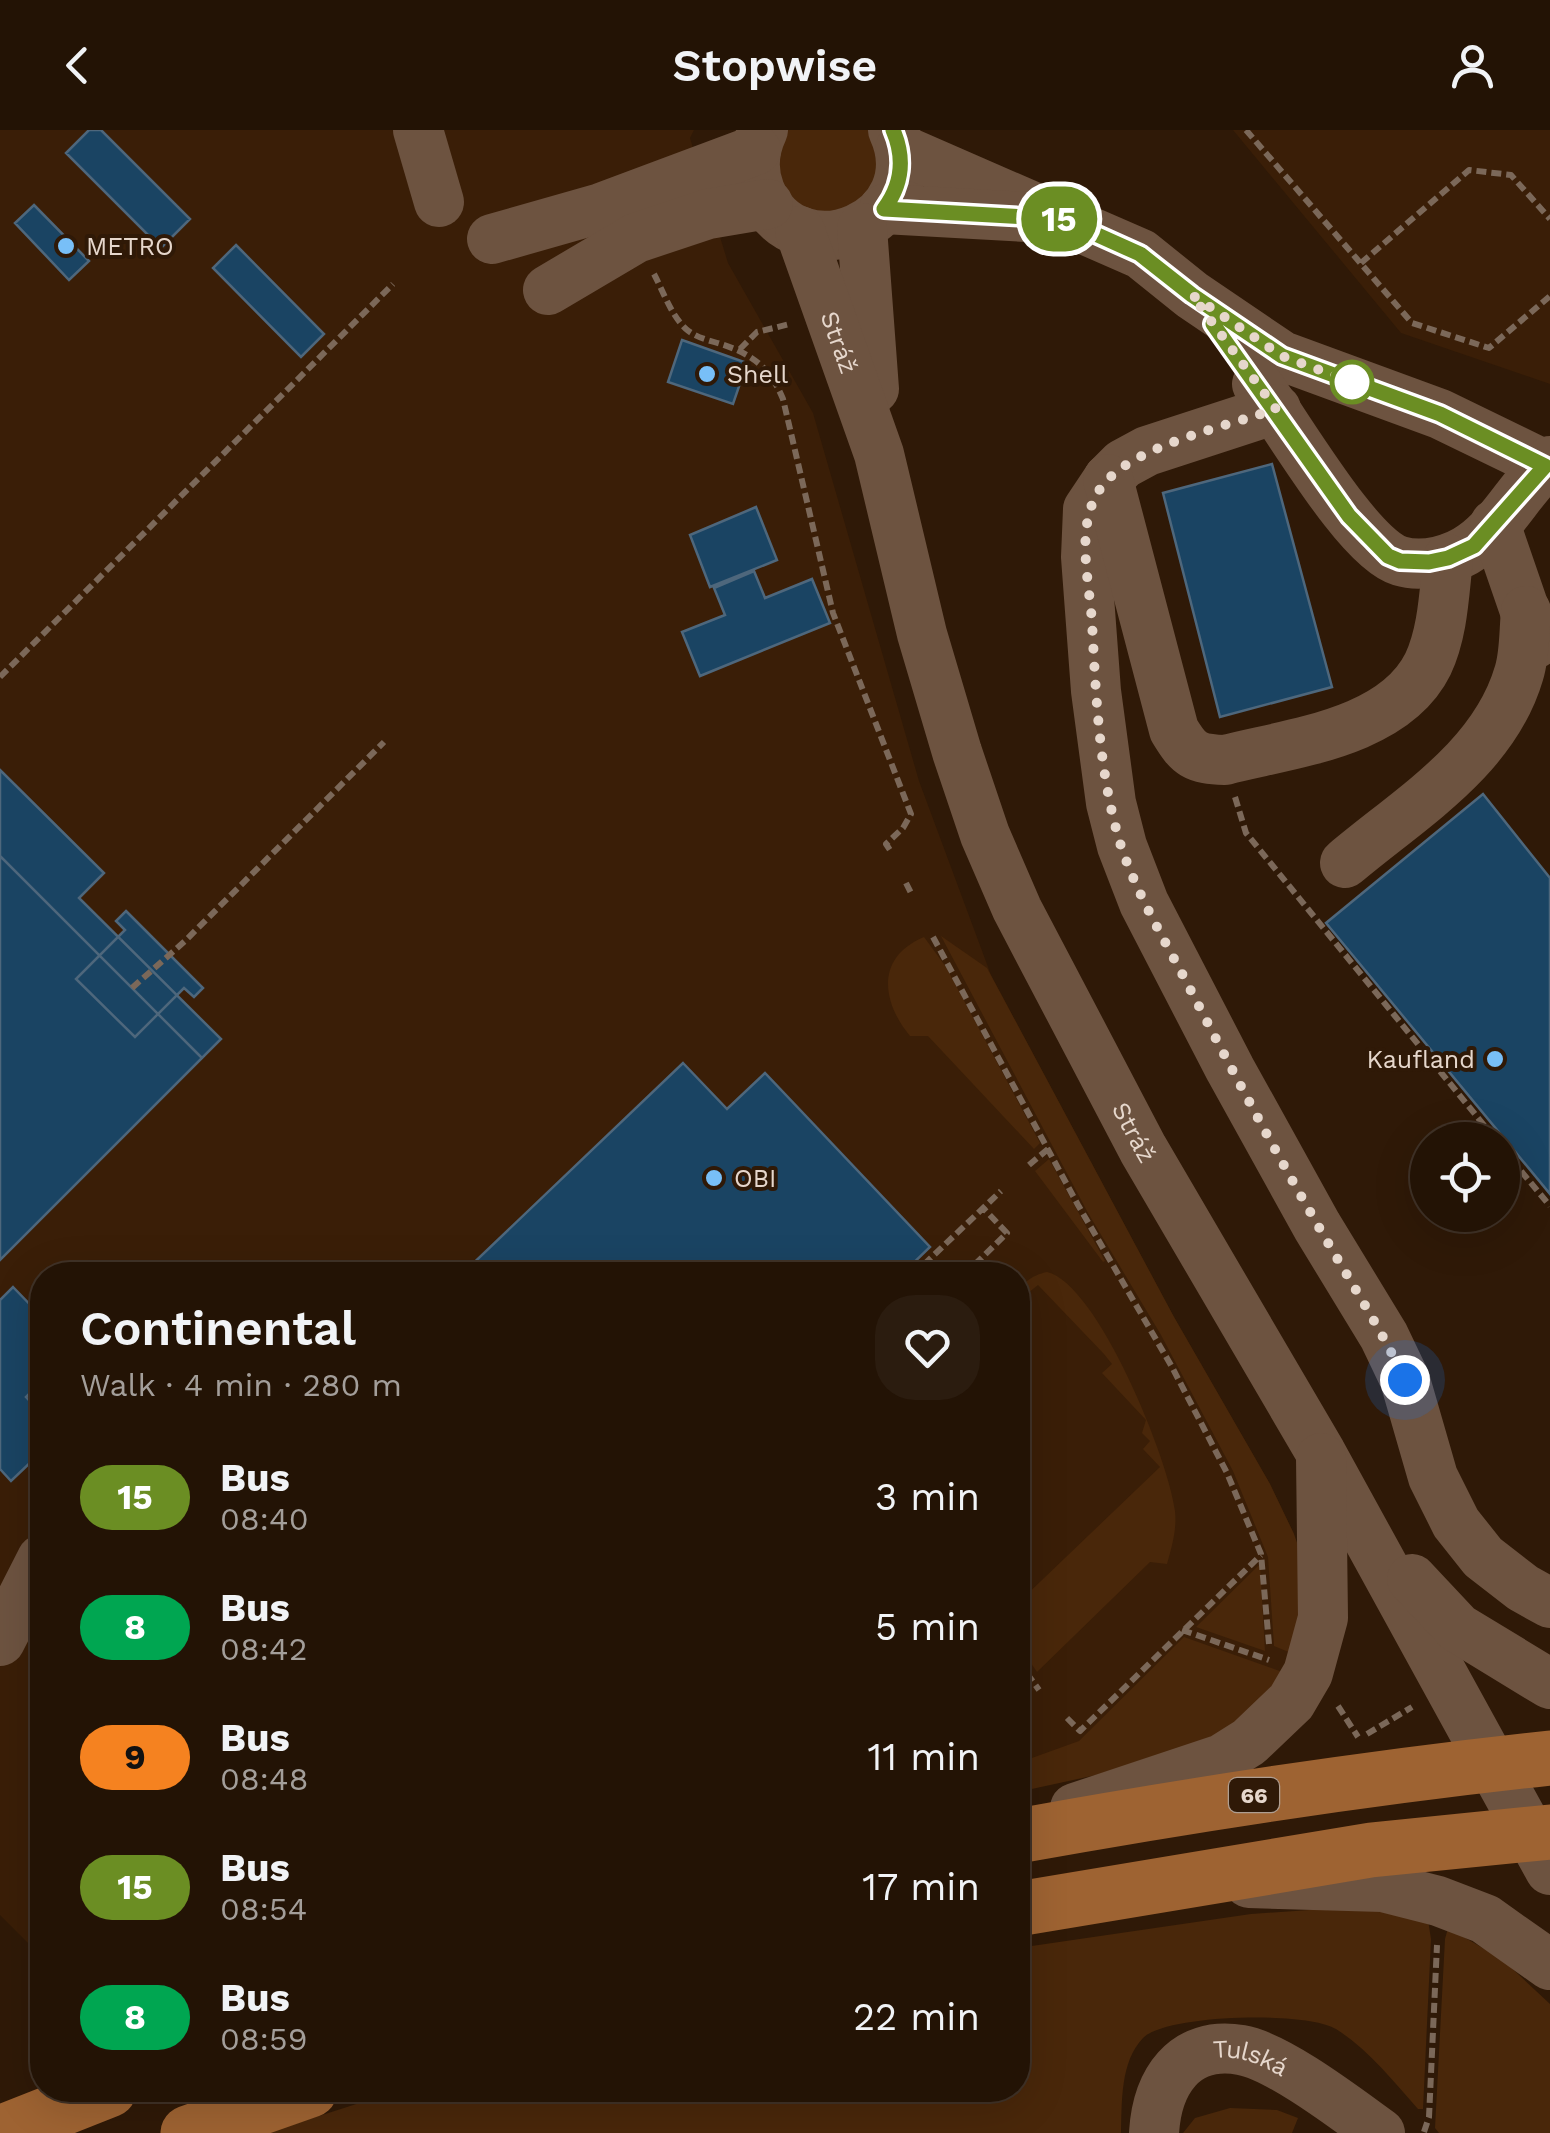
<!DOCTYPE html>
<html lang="en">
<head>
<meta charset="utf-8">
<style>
  body { margin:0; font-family:"Work Sans",sans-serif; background:#2b1c0f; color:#f1f3f6; height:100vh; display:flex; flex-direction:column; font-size:38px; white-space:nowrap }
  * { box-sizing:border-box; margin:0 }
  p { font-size:32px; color:#a39e9a }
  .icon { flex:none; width:55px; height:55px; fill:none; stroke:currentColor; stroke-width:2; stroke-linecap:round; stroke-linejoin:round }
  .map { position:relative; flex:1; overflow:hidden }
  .panel { position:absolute; left:30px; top:1132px; width:1000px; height:840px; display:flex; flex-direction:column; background:#231305; border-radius:40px; box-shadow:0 10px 40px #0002,0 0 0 2px #403227 }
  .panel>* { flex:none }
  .badge { padding:0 20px; border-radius:32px; font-size:35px; line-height:65px }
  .tools { position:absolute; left:1410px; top:992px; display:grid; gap:20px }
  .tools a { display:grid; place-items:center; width:110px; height:110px; border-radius:50%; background:#231305; box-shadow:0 10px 40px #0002,0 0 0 2px #403227; font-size:50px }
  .you { position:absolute; width:50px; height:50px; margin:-25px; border:8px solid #fff; border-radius:50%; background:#1a73e8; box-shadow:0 0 0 15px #1a73e833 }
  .map>.badge { position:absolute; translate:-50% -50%; box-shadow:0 0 0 5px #fff }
  .round { display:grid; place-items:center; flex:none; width:105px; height:105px; border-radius:40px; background:#2b1c0f }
  .summary { display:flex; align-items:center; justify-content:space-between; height:170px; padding:0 50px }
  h1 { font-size:48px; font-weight:600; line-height:75px }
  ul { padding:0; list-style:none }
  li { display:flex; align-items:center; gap:30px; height:130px; padding:0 50px }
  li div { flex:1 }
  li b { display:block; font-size:38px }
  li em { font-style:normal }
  li .badge { min-width:110px; font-weight:700; text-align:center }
  header { display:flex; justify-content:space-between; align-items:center; height:130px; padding:0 50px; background:#231305; font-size:45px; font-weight:600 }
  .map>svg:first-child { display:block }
</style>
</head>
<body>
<header><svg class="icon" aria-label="back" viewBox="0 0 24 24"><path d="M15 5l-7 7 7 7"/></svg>Stopwise<svg class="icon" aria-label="person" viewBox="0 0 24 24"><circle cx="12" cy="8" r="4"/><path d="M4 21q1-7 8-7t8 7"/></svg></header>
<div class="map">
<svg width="1550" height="2003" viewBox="0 0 1550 2003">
  <rect width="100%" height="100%" fill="#2f1907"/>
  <path fill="#3a1e07" d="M0 0H694L690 8 728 133 813 283 919 651 991 845 1174 1187 1270 1354 1294 1404 1287 1546 1018 1662V1145H42V1827L0 1785Z
    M1233 0H1550V254L1401 203Z"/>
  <path fill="#49270a" d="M786 0H869L881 45 858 79 817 87 783 64 775 23Z
    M941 806 987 838 1174 1187 1270 1354 1294 1404 1303 1430 1296 1525 1274 1516 1268 1427 1233 1341 1161 1205 1088 1083Z
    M924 807 946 837 1040 1013 1034 1019 928 906H910C881 871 876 827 924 807Z
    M1049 1029 1105 1131 1103 1132 1035 1041Z
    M1047 1142C1098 1154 1169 1330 1175 1381 1177 1399 1172 1416 1167 1434L1150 1432 1037 1542 1018 1514V1473L1160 1337 1143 1319 1150 1311 1142 1303 1146 1290 1102 1243 1112 1234 1104 1224 1038 1155 1018 1171C1017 1155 1032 1145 1047 1142Z
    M1260 1434 1265 1521 1196 1497Z
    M1184 1507 1288 1544 1236 1601 1133 1637 1018 1662V1633L1079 1611Z
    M1352 1777 1403 1781 1428 1790 1431 1809 1423 1979H1418C1393 1951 1368 1919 1336 1899 1308 1881 1166 1884 1143 1908 1120 1932 1122 1972 1121 2003H266L400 1960H1018V1818L1251 1784Z
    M1448 1798 1502 1829 1550 1874V2003H1439L1435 1998 1445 1809Z
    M1230 1978 1277 1980 1298 1988 1292 2003H1183L1195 1988Z"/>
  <path fill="#1a4463" stroke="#4e677c" stroke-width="2.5" d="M89 0H101L190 89 161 118 66 23Z
    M34 75 89 131 69 150 15 93Z
    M236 115 324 204 301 227 213 138Z
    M682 210 747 233 733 274 668 252Z
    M1272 334 1332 557 1220 587 1163 363Z
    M756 377 777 430 710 457 690 405Z
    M754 441 765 468 812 449 830 493 700 546 682 502 725 485 714 458Z
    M0 640 104 743 79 768 221 909 202 928 0 726Z
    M1483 664 1550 748V1064L1326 793Z
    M0 726 202 928 0 1130Z
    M126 781 203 858 194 867 184 858 135 907 76 849 125 800 116 791Z
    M683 933 727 979 765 943 930 1117 901 1145H461Z
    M13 1157 42 1187V1251L26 1267 42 1284V1335L35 1328 11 1351 0 1339V1170Z"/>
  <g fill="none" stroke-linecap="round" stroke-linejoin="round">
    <path stroke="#7b6859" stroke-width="6" stroke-dasharray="10 5" stroke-linecap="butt" d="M1246 0 1412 193 1489 218 1550 166
      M1361 133 1469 40 1511 45 1550 89
      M654 144C663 161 671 185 686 199 694 206 704 209 714 212 749 222 769 235 783 269L833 483 911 684 903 698 886 714 890 720
      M740 219 757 202 790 194
      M0 547 393 154
      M1235 667 1246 703 1496 1010
      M906 753 912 765
      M933 807 1078 1075 1172 1237 1227 1343 1261 1424 1269 1514
      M132 858 185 811 384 612
      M1502 1018 1550 1076
      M1029 1035 1048 1019
      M913 1145 1001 1061
      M964 1145 1007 1103 983 1078
      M1182 1500 1269 1530
      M1018 1531 1039 1560
      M1338 1576 1358 1607
      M1067 1588 1080 1601 1261 1425
      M1367 1604 1412 1577
      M1424 2002 1429 1987 1437 1815"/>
    <g stroke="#6d5340" stroke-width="50">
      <path d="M418 0 439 72"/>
      <path d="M763 0C754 19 752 41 760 61 798 151 935 92 893 0"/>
      <path d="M900 19 1141 124 1192 165 1282 226 1440 284 1545 335"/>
      <path d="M884 79 1027 87"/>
      <path d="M862 98 874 259"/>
      <path id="s1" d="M800 101 879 324 922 504 957 622 985 705 1017 779 1143 1019 1321 1323 1550 1740"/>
      <path d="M492 109 601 78 756 20"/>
      <path d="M548 160 636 108 708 84 768 74"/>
      <path d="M1257 254C1286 292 1358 419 1400 431 1423 438 1454 430 1473 416 1504 394 1521 356 1550 331"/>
      <path d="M1276 279 1147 321 1123 334 1108 349 1088 379 1086 427 1096 561 1111 673 1122 716 1144 773 1230 939 1317 1096 1384 1206 1405 1250 1433 1347 1456 1393 1483 1427 1523 1458 1550 1473"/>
      <path d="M1108 349 1174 600C1189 625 1195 629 1225 630 1291 613 1394 603 1428 534 1443 502 1444 464 1448 429"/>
      <path d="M1495 394 1536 513"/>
      <path d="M1345 733C1410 678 1494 629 1519 543 1525 524 1524 501 1526 481"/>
      <path d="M1412 1449 1458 1498 1550 1554"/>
      <path d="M0 1511 42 1429"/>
      <path d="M1075 1678 1222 1629 1249 1612 1291 1572 1308 1543 1323 1488 1321 1328"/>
      <path d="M1249 1753 1383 1757 1438 1771 1485 1789 1550 1835"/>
      <path id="s2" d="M1154 2003C1157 1953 1183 1910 1241 1920 1278 1926 1348 1980 1380 2003"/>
    </g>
    <path stroke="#9e6332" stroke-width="55" d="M1018 1706C1195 1674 1371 1647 1550 1628
      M1018 1779 1371 1720 1550 1702
      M0 2003 109 1960
      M188 2003 310 1960"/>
  </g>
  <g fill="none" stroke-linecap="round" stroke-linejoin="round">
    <g stroke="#fff" stroke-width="22">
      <path id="line" d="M893 0C905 28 902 55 884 79L1062 89 1140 124 1192 165 1282 226 1440 284 1545 336 1474 416 1448 428 1429 432 1400 431 1388 426 1349 386 1213 194"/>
    </g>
    <use href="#line" stroke="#6b8e23" stroke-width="15"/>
    <path stroke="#e6d7cc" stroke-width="10" stroke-dasharray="0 18" d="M1352 252 1282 226 1192 165 1276 279C1226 297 1129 316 1100 359 1075 396 1089 449 1092 492 1096 566 1099 645 1121 716 1138 767 1166 812 1190 859 1231 938 1272 1016 1316 1092 1346 1145 1379 1195 1405 1250"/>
  </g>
  <g fill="#78bff7" stroke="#2f1907" stroke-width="4">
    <circle cx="66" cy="116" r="10"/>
    <circle cx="707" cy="244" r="10"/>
    <circle cx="1495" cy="929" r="10"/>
    <circle cx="714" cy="1048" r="10"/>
  </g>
  <circle fill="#fff" stroke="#6b8e23" stroke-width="5" cx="1352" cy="252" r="20"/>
  <g text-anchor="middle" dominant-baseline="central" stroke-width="8" stroke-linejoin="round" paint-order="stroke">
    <rect fill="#2f1907" stroke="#af9e91" stroke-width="2.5" x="1229" y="1648" width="50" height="34" rx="8"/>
    <g font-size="22" font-weight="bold" fill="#e6d7cc">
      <text x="1254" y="1665">66</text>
    </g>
    <g font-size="25" fill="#e6d7cc" stroke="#2f1907" text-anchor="start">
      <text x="86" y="116">METRO</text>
      <text x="727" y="244">Shell</text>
      <text x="1475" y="929" text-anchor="end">Kaufland</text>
      <text x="734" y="1048">OBI</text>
    </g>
    <g font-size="25" fill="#e6d7cc" stroke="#2f1907">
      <text stroke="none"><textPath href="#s1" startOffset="118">Stráž</textPath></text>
      <text stroke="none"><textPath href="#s1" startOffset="965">Stráž</textPath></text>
      <text stroke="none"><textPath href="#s2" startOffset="150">Tulská</textPath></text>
    </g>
  </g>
</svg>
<div class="tools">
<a><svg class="icon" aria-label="locate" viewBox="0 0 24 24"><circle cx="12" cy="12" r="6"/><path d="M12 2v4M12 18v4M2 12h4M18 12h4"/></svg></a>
</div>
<div class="you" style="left:1405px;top:1250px"></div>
<b class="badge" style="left:1059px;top:89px;background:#6b8e23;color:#fff">15</b>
<section class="panel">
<div class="summary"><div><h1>Continental</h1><p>Walk · 4 min · 280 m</p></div><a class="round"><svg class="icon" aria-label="heart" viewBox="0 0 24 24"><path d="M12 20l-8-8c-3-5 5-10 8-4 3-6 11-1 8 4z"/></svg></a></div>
<ul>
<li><span class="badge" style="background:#6b8e23;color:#fff">15</span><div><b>Bus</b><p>08:40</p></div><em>3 min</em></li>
<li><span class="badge" style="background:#00a651;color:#fff">8</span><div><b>Bus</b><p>08:42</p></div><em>5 min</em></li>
<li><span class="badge" style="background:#f58220;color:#111">9</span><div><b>Bus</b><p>08:48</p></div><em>11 min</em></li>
<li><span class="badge" style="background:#6b8e23;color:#fff">15</span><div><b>Bus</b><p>08:54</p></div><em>17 min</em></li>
<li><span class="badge" style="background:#00a651;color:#fff">8</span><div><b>Bus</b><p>08:59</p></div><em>22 min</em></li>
</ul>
</section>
</div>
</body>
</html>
